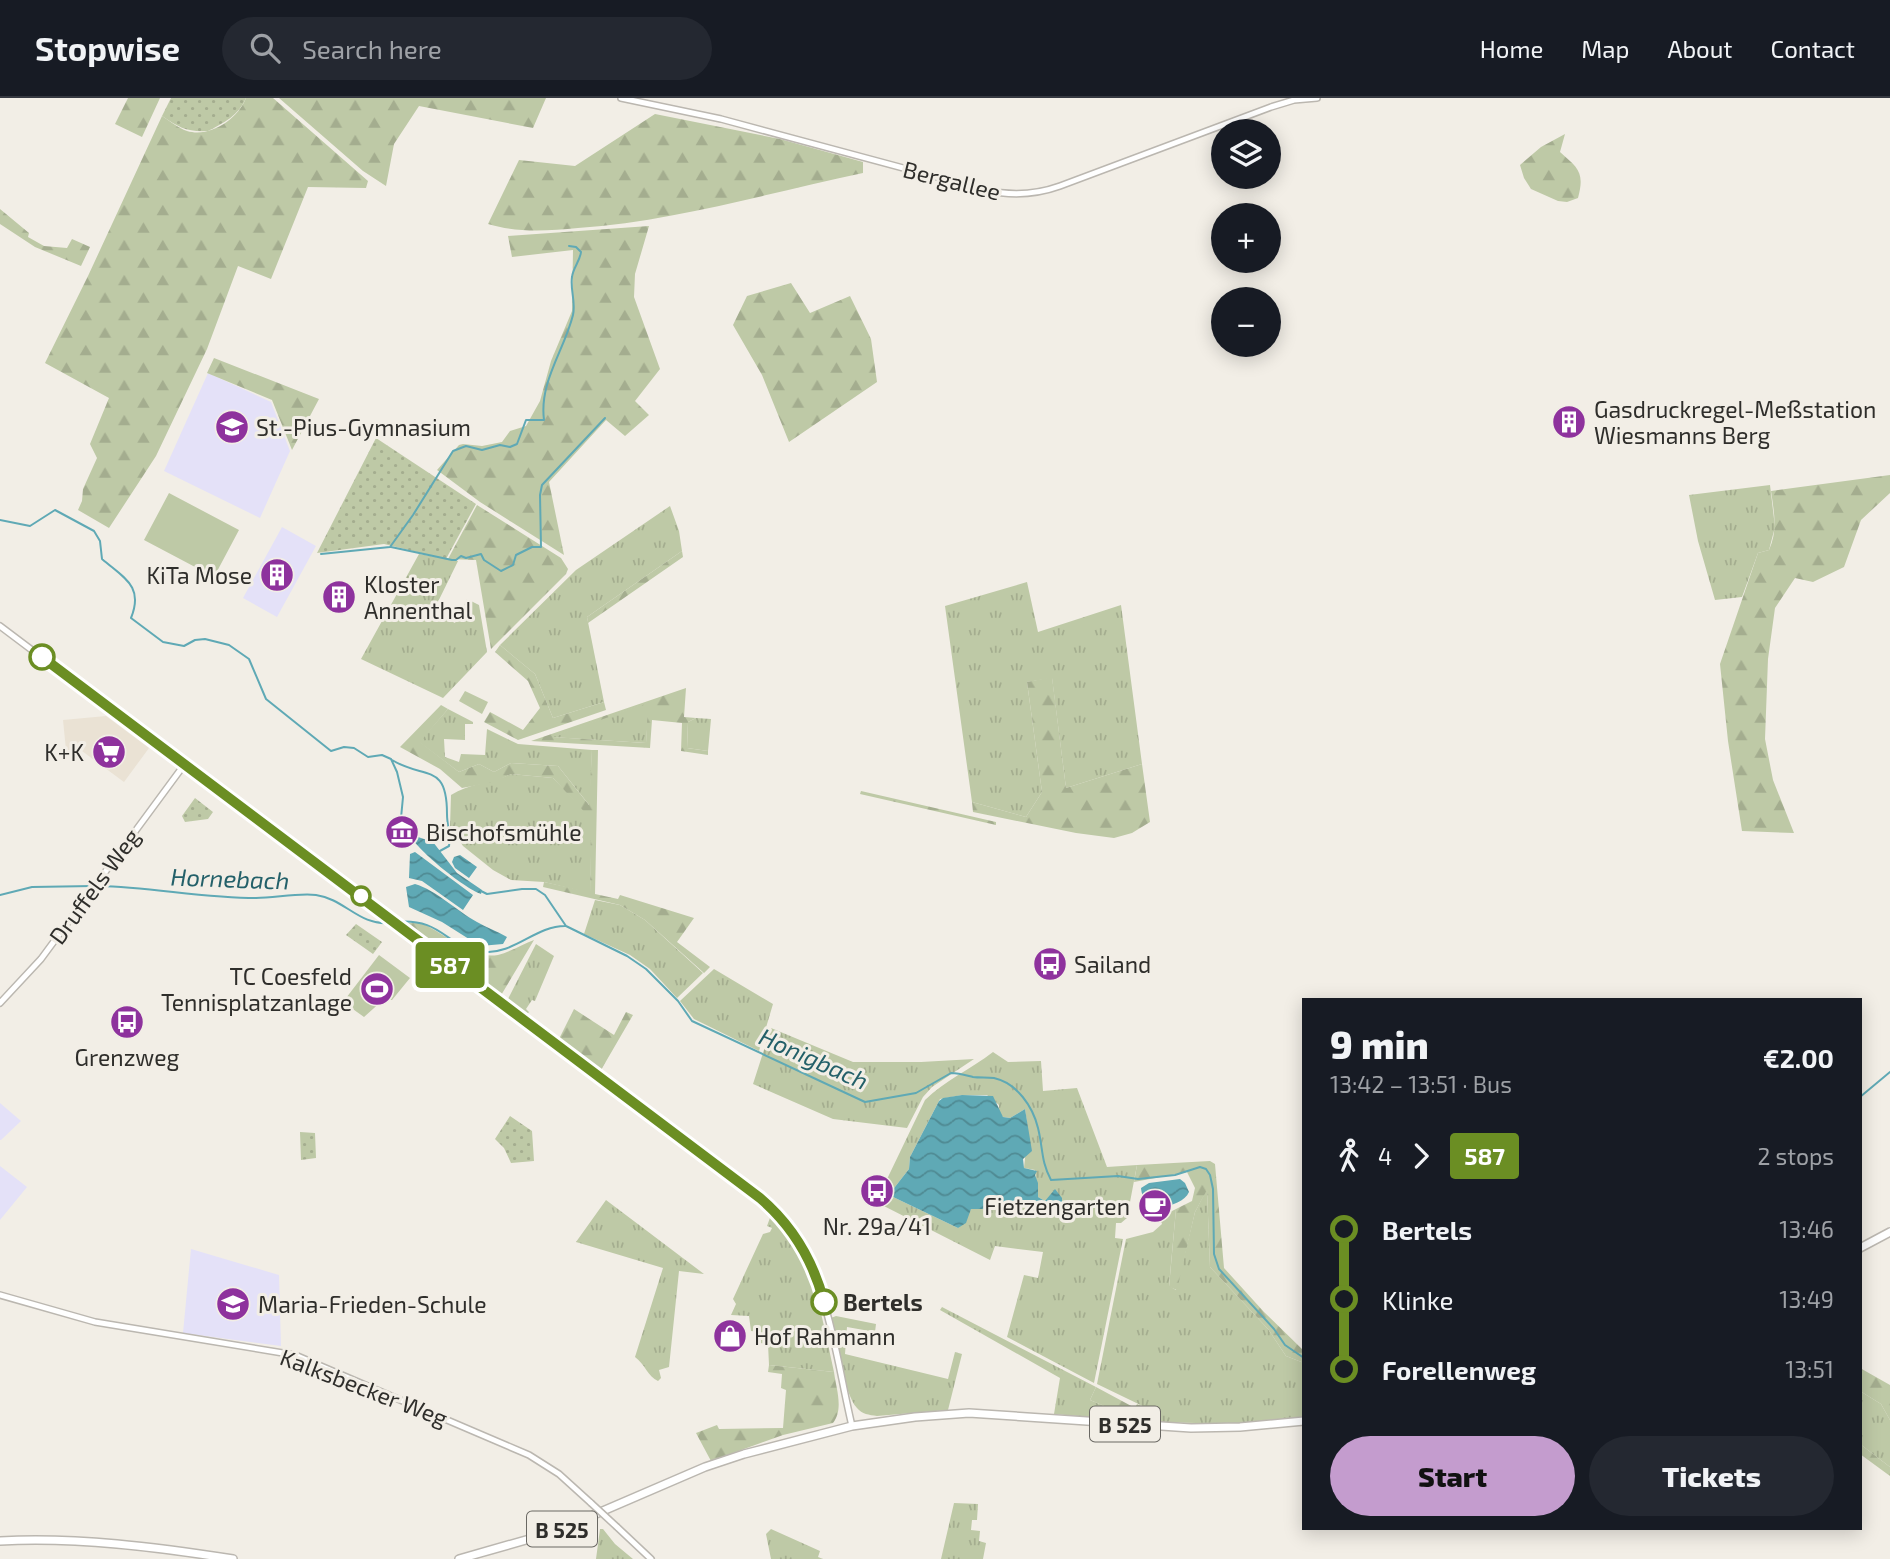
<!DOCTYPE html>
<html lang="en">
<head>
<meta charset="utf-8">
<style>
  body { margin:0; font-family:"Exo 2",sans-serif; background:#242831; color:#f1f3f6; height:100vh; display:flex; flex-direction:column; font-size:26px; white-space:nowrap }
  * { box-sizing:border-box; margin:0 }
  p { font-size:23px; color:#9ea1a6 }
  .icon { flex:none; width:38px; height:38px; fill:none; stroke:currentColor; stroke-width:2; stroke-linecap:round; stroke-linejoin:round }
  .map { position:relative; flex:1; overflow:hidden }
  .panel { position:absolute; left:1302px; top:900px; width:560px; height:532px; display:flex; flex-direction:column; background:#171b24; border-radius:0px; box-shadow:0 4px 18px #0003 }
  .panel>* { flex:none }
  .badge { padding:0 14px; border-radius:5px; font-size:24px; line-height:46px }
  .buttons { position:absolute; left:1211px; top:21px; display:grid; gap:14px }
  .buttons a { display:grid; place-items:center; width:70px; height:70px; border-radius:50%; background:#171b24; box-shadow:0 4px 18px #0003; font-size:35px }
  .map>.badge { position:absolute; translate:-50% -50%; box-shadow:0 0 0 4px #fff }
  .legs { display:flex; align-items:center; gap:10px; height:77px; padding:0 28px; font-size:23px }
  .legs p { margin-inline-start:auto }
  .headline { display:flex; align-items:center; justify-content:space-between; height:119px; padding:0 28px }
  h1 { font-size:38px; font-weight:800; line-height:52px }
  .cta { display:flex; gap:14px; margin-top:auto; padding:14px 28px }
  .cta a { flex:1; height:80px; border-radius:42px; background:#c49cce; color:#111; font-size:28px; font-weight:800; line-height:80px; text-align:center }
  .cta a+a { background:#242831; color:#f1f3f6 }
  ul { padding:0 28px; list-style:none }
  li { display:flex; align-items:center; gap:24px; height:70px; font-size:26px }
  li i { display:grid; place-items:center; width:10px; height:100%; margin:0 9px; background:currentColor }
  li i::after { content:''; width:18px; height:18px; margin:-9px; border:5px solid; border-radius:50%; background:#171b24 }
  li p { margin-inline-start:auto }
  li:first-child i { background:linear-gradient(#0000 50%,currentColor 0) }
  li:last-child i { background:linear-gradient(currentColor 50%,#0000 0) }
  header { display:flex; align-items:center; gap:42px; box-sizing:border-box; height:98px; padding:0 35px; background:#171b24; border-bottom:2px solid #363941 }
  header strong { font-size:33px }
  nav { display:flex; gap:38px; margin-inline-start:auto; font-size:24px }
  .search { width:490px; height:63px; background:#242831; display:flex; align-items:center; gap:18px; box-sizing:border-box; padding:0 24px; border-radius:38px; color:#9ea1a6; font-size:26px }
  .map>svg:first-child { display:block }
</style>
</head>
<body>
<header>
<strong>Stopwise</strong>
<div class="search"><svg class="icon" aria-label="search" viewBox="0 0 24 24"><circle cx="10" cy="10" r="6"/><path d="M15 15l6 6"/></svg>Search here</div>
<nav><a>Home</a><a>Map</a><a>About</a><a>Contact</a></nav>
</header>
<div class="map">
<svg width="1890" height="1461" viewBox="0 0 1890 1461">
  <defs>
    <pattern id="grass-tufts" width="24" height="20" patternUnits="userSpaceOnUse" patternTransform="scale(1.75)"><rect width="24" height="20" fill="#bec9a6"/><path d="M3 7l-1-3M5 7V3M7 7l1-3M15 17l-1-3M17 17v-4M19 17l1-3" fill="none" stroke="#a4ad8f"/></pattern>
    <pattern id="forest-firs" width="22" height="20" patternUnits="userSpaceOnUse" patternTransform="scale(1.75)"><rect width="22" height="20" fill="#bec9a6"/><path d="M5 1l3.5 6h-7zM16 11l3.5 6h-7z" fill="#a4ad8f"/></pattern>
    <pattern id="park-dots" width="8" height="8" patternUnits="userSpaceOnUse" patternTransform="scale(1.75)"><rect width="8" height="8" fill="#bec9a6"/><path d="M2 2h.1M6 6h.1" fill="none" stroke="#a4ad8f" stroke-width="1.8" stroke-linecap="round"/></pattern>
    <pattern id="water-waves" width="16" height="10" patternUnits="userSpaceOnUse" patternTransform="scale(1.75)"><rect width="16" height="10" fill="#5fa9b5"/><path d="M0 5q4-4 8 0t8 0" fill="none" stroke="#4f8a93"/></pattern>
  </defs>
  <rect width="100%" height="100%" fill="#f2eee6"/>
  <path fill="#eae2d4" d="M106 618 149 650 124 684 82 653 66 652 63 622Z"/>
  <path fill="#e4e1f8" d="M208 275 271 304 290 353 260 420 164 373Z
    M282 429 316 448 277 519 243 500Z
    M0 1005 21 1023 1 1042H0Z
    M0 1068 27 1089 0 1122Z
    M191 1151 279 1177 281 1248 183 1235Z"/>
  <path fill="url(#grass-tufts)" fill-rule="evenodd" d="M1770 387 1775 429 1769 452 1758 455 1742 499 1715 502 1698 443 1689 397Z
    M670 408 679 433 682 453 587 519 604 604 553 620 535 576 500 547 576 472Z
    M419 456 458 463 433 514 455 525 467 501 479 507 487 554 443 600 361 561Z
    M1027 484 1038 534 1121 507 1142 666 1066 690 1052 580 1027 584 1042 694 1026 719 972 704 945 508Z
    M649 604 646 645 551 639Z
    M448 611 473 624V626H465V642L444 641 445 659 459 664 461 656 485 657 487 631 518 646 592 652 590 708 558 668 511 665 494 674 479 666 459 674 419 644Z
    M696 620 711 621 708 653 687 650 688 624Z
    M511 676 553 680 592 720 590 795 544 784 511 782 493 772 463 748 450 729 451 697C469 685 491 686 511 676Z
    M595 802 620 807 645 822 703 875 677 900 650 871 630 857 584 836Z
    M536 846 554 858 535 903 532 902 526 911 529 914 526 918 507 903Z
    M714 871 773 906 759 953 694 921 680 903Z
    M771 930 853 964H921L974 961 932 989 923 999 907 1030 833 1021 753 986Z
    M993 954 1008 964 1041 963 1043 993 1077 990 1107 1069 1137 1067 1127 1120 1121 1125H1116L1115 1140 1123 1141 1094 1285 1007 1239 1024 1177 1038 1180 1043 1154 995 1148 990 1162 876 1104 925 1002C944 983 971 971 993 954ZM962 997H987L999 1007V1015L1003 1019 1010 1020 1025 1011 1028 1031 1024 1070 1035 1072 1038 1099 1045 1103 1000 1105 989 1111H971L958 1130 891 1098V1094L909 1071 910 1059 940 1001Z
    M1207 1091 1210 1169 1268 1231 1286 1258 1304 1265V1319L1237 1326 1154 1324 1155 1314 1097 1286 1126 1141 1153 1134 1162 1126 1161 1123 1162 1118 1176 1111 1169 1188 1176 1192 1195 1114Z
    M606 1102 704 1176 679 1173 669 1269 659 1272 661 1280 658 1283C648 1279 645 1266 635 1259L663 1170 576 1144Z
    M771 1117C815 1169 820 1210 834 1274L769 1267 768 1246 760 1245 759 1234 751 1233 749 1218 731 1217 736 1206 733 1201 763 1136 770 1134 772 1130 767 1128Z
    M942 1209 1096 1289 1090 1302 1123 1316V1322L1054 1316 1060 1280 940 1212Z
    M836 1218 876 1226 875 1234 847 1229 845 1256 948 1281 955 1254 962 1256 948 1312 877 1318C869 1317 862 1316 857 1310 844 1296 836 1241 831 1220Z
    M1860 1293 1881 1306 1890 1322V1369L1860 1346Z
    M954 1405 978 1406 977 1422H972L971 1432 980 1433 979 1443 986 1445 983 1461H941Z
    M600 1431H603L615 1446 633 1461H596Z
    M771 1431 820 1453 818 1459 823 1461H771L766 1436Z"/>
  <path fill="url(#forest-firs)" fill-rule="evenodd" d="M128 0H160L142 39 115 26Z
    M246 0H273L368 83 366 90 308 89 271 181 238 168 207 251 156 358 109 430 78 412 82 403 83 391 97 360 90 346 109 300 45 265 88 178 162 18C170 23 178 30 187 33 210 40 238 21 246 0Z
    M279 0H546L533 30 419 8 394 46 386 88 363 73Z
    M655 16 780 41 863 64V75C768 95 675 123 578 130 547 133 518 135 488 126L519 62 575 68Z
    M1565 36 1560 54C1578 70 1585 74 1578 100L1567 104 1558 103 1531 91 1524 80 1520 67 1541 49Z
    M0 111 29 135 28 139 44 148 67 150 72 141 90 149 81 168 35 149 0 126Z
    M649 128 635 176 634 199 660 271 635 303 649 317 625 338 606 322 549 384 564 457 480 404 437 372 459 347 463 346 482 348 502 344 510 333 526 328 540 303 551 263 572 213 573 152 512 159 508 138Z
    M791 185 810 215 850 198 871 241 877 284 789 344 762 277 733 227 747 198Z
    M214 260 319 301 292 352 272 302 207 275Z
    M1890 377V395L1861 422 1844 469 1813 484 1795 480 1775 510 1768 561 1765 641 1773 682 1794 735 1742 733 1728 643 1720 566 1758 455 1769 452C1778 433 1774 414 1771 393Z
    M477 407 561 460 568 471 566 476 491 551 476 462 448 461Z
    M682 453 683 459 588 525 587 519Z
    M500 547 535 576 553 620 604 604 606 612 518 642 484 624 490 614 523 632 540 610 528 583 495 554Z
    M1052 579 1066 690 1142 666 1150 724 1132 735 1114 740 1076 735 973 714 972 704 1026 719 1042 694 1027 584Z
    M686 590 684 619 696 620 688 624 687 650 708 653V657L681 653 682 625 652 622 650 650 531 643ZM648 605 646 645 553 639Z
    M441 607 448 611 420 644 459 674 479 666 494 674 511 665 558 668 589 707 592 652H598L595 796 618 801 620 797 694 820 677 844 710 869 704 875 645 822 620 807 543 789 544 784 590 794 591 721 553 680 511 676 494 684 462 690 440 671 400 649Z
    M861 693 996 724V727L860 696Z
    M418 824C444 833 468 862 498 857 510 854 523 846 534 842L500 899 401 826Z
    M574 911 614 937 626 914 633 917 601 972 559 941Z
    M1210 1063 1215 1066 1224 1170 1264 1214 1304 1253V1265L1286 1258 1268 1231 1210 1169 1207 1092 1195 1114 1177 1192 1169 1189 1176 1111 1192 1103 1195 1090 1187 1074 1134 1084 1137 1067Z
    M769 1267 834 1274C836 1290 844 1311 833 1325L783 1337 711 1363 696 1335 717 1327 719 1331 783 1330 786 1292 781 1290 782 1276 768 1274Z
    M1860 1270 1890 1287V1322L1881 1306 1860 1293Z
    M1096 1289 1135 1310 1137 1306 1155 1314 1154 1324 1123 1322V1316L1090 1302Z
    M1860 1346 1890 1369V1378L1860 1356Z"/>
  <path fill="url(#park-dots)" d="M171 0H246C239 17 224 25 208 33 187 34 180 30 162 18Z
    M376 340 476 406 446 461 384 446 317 455Z
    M195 700 213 714 208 721 185 724 182 718Z
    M356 826 382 844 373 856 346 837Z
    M510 1018 532 1033 534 1063 511 1065 504 1050 495 1041Z
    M300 1034 315 1035 316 1060 301 1062Z"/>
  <path fill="#bec9a6" d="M169 395 239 432 214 479 144 442Z
    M465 593 488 604 482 616 459 603Z
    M379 857 410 880 392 902H383L364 919 343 904Z"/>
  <path fill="url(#water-waves)" d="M412 734 415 738 433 744 457 775 482 792 481 796C464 790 414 750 409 735Z
    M415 754 473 797 463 812 422 783 409 780 410 756Z
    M460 757 477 769 469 780 455 770 452 764 454 759Z
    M415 786C436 792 457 813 477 824 487 830 497 833 507 839L503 846 480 848 442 824 409 809 406 789Z
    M962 997 993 998 1003 1019 1010 1020 1025 1011 1032 1053 1023 1061 1024 1070 1037 1073 1035 1077 1038 1085V1099L1045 1103 1055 1091 1062 1100V1107L1041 1113 1024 1104 1000 1105 989 1111H971L966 1125 958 1130 891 1098V1094L909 1071 910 1059 939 1003 943 1000Z
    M1180 1081 1185 1085 1189 1094C1183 1108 1152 1114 1144 1102 1143 1100 1141 1092 1141 1090L1149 1085Z"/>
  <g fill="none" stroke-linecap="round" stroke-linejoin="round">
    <path stroke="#5fa9b5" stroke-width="2" d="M0 422 30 428 55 412 94 433 100 443 102 461C124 480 144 488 131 520L163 544 184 548 195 542 205 541 229 547 249 561 266 601 331 653 344 649 354 650 368 659 382 657 391 661 397 674 403 699 401 720 409 735
      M391 449 452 462H456L461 458 466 460 481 456 484 462 501 473 513 467 516 457 532 449H541L540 397 542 387 605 320
      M321 456 390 449 413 417 453 353 466 348 482 352 500 347 510 349 517 346 526 322H544C539 284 564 253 573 217 576 204 570 192 572 179 573 170 580 163 581 154L576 149 569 148
      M392 662C425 682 447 664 447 716 447 728 451 737 449 748L438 754
      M99 788C151 789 203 800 256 800 275 800 296 795 316 797 345 801 359 828 390 825
      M481 793 487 796 522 791H536L545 797 566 828 627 858 646 871 678 903 692 923 865 1004 916 995 951 975C959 975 965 977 973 979 980 980 987 979 994 980 1017 985 1033 1009 1038 1030 1043 1050 1041 1064 1051 1082L1118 1078 1138 1081 1175 1077 1200 1069 1206 1071 1210 1077 1213 1091 1214 1156 1219 1171 1274 1231 1285 1247 1304 1260
      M0 797 32 789 93 788
      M395 824C443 819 446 850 482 854 514 857 535 828 565 828
      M1860 999 1890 974"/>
    <g stroke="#bbb7b0" stroke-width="8">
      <path id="minor" d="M621 0 721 21 985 92C1011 98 1035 97 1060 88L1271 9 1294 2 1317 0
        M0 528 774 1111C828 1170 834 1252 852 1328
        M0 905 41 861 184 667
        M0 1197 95 1224 295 1257 529 1357 559 1376 591 1405
        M617 1429 651 1461"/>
    </g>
    <g stroke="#bbb7b0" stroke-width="10">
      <path id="major" d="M1860 1150 1890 1134
        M0 1443C79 1439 155 1449 233 1461
        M459 1461 554 1434 705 1369 744 1356 852 1328 915 1319 969 1315 1191 1330 1240 1329 1304 1323"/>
    </g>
    <use href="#minor" stroke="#fff" stroke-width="5"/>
    <use href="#major" stroke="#fff" stroke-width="7"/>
    <g stroke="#bbb7b0" stroke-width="8" stroke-linecap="butt">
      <path id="minor-bridge" d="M591 1405 617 1429"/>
    </g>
    <use href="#minor-bridge" stroke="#fff" stroke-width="5"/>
  </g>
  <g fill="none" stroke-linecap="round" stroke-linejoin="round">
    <g stroke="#fff" stroke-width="16">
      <path id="line-1" d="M42 559 760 1100C793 1128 813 1162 824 1204"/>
    </g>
    <use href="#line-1" stroke="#6b8e23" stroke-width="10"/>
  </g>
  <defs>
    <g id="building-disc" transform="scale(1.75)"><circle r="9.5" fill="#8e329d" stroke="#f2eee6"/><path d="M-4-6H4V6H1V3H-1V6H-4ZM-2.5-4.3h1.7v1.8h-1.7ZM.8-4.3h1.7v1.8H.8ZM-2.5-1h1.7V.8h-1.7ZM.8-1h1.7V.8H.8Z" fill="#fff"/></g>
    <g id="school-disc" transform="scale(1.75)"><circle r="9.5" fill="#8e329d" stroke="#f2eee6"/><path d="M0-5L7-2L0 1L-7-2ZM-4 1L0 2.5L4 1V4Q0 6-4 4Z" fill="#fff"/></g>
    <g id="supermarket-disc" transform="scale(1.75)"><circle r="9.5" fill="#8e329d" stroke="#f2eee6"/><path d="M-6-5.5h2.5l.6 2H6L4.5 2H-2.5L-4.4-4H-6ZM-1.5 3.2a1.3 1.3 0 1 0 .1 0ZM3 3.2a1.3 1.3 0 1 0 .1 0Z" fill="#fff"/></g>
    <g id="museum-disc" transform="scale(1.75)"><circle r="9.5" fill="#8e329d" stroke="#f2eee6"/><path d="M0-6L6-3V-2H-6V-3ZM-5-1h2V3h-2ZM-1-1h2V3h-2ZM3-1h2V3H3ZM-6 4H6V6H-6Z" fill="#fff"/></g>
    <g id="bus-disc" transform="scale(1.75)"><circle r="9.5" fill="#8e329d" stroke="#f2eee6"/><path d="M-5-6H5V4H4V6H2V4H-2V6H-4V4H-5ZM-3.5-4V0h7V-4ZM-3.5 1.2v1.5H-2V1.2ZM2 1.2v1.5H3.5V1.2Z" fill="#fff"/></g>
    <g id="stadium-disc" transform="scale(1.75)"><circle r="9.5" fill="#8e329d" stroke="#f2eee6"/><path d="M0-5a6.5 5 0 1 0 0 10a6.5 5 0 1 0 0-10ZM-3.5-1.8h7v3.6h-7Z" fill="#fff"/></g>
    <g id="cafe-disc" transform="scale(1.75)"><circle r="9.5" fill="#8e329d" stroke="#f2eee6"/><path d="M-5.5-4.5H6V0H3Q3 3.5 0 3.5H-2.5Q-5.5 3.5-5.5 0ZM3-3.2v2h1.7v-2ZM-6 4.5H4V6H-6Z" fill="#fff"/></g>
    <g id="shop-disc" transform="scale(1.75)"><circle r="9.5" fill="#8e329d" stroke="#f2eee6"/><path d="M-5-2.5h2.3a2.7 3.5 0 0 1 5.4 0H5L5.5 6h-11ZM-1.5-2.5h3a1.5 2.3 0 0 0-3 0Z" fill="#fff"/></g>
  </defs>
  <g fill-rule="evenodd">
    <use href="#building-disc" x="1569" y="324"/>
    <use href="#school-disc" x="232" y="329"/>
    <use href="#building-disc" x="277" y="477"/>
    <use href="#building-disc" x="339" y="499"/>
    <use href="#supermarket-disc" x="109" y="654"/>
    <use href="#museum-disc" x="402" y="734"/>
    <use href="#bus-disc" x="1050" y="866"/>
    <use href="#stadium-disc" x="377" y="891"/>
    <use href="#bus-disc" x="127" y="924"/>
    <use href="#bus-disc" x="877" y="1093"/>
    <use href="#cafe-disc" x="1155" y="1108"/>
    <use href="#school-disc" x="233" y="1206"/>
    <use href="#shop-disc" x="730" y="1238"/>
  </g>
  <g fill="#fff" stroke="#6b8e23" stroke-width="3.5">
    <circle cx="42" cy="559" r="12"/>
    <circle cx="361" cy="798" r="9"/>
    <circle cx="824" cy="1204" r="12"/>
  </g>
  <g text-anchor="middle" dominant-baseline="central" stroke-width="6" stroke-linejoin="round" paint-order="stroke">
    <g fill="#f2eee6" stroke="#6a6863" stroke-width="2">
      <rect x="1090" y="1308.5" width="70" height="35" rx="5"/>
      <rect x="527" y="1413.5" width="70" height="35" rx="5"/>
    </g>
    <g font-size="21" font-weight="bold" fill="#2f2e2b">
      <text x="1125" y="1326">B 525</text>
      <text x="562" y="1431">B 525</text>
    </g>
    <g font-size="23" fill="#2f2e2b" stroke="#f2eee6">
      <text transform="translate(952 82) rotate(14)">Bergallee</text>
      <text transform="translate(94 788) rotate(-54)">Druffels Weg</text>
      <text transform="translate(364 1289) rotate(21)">Kalksbecker Weg</text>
    </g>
    <g font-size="23" fill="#2f2e2b" stroke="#f2eee6" text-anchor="start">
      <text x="1594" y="311">Gasdruckregel-Meßstation<tspan x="1594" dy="26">Wiesmanns Berg</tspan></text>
      <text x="256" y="329">St.-Pius-Gymnasium</text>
      <text x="252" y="477" text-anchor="end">KiTa Mose</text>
      <text x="364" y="486">Kloster<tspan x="364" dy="26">Annenthal</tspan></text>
      <text x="84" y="654" text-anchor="end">K+K</text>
      <text x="426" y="734">Bischofsmühle</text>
      <text x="1074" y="866">Sailand</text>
      <text x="352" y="878" text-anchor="end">TC Coesfeld<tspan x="352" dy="26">Tennisplatzanlage</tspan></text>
      <text x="127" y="959" text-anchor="middle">Grenzweg</text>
      <text x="1130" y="1108" text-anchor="end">Fietzengarten</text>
      <text x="877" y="1128" text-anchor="middle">Nr. 29a/41</text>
      <text x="258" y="1206">Maria-Frieden-Schule</text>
      <text x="754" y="1238">Hof Rahmann</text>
    </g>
    <g font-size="23" font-weight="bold" fill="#2f2e2b" stroke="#f2eee6" text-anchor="start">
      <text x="843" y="1204">Bertels</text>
    </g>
    <g font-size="24" font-style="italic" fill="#236069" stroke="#f2eee6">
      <text transform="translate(230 780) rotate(2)">Hornebach</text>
      <text transform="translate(814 960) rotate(24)">Honigbach</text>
    </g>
  </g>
</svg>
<div class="buttons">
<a><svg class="icon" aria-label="layers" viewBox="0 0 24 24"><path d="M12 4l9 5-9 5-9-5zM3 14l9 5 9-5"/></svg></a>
<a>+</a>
<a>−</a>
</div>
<b class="badge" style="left:450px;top:867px;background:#6b8e23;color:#fff">587</b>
<section class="panel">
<div class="headline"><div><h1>9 min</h1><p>13:42 – 13:51 · Bus</p></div><b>€2.00</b></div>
<div class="legs"><svg class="icon" aria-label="walk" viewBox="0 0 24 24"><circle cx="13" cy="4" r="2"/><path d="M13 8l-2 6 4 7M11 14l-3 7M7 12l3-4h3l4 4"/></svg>4<svg class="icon" aria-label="forward" viewBox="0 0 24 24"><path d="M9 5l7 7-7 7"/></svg><b class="badge" style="background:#6b8e23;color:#fff">587</b><p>2 stops</p></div>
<ul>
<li><i style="color:#6b8e23"></i><b>Bertels</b><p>13:46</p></li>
<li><i style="color:#6b8e23"></i><span>Klinke</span><p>13:49</p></li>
<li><i style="color:#6b8e23"></i><b>Forellenweg</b><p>13:51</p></li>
</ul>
<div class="cta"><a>Start</a><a>Tickets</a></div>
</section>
</div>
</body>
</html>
